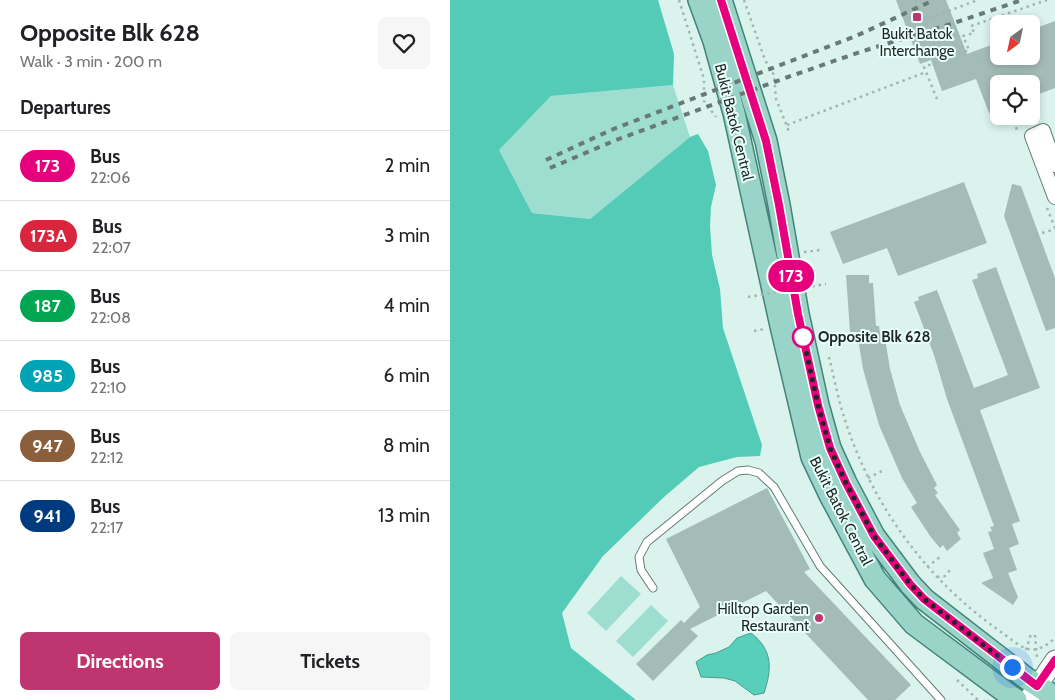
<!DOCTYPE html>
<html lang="en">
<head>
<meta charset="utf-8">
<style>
  body { margin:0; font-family:Cabin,sans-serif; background:#f6f6f6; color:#202124; height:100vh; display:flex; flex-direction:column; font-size:19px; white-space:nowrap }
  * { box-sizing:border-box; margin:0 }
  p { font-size:16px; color:#757577 }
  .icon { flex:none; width:28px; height:28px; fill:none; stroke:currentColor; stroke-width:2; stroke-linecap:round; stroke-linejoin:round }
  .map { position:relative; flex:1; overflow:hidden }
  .sheet { display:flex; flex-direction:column; background:#fff; width:450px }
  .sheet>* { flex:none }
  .badge { padding:0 10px; border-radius:16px; font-size:18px; line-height:32px }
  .needle { width:32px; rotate:213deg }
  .fabs { position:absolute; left:540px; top:15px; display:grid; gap:10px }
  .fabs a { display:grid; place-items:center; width:50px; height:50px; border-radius:8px; background:#fff; box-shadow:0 2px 8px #0003; font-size:25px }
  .you { position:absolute; width:25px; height:25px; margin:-12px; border:4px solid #fff; border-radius:50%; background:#1a73e8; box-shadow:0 0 0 8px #1a73e833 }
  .map>.badge { position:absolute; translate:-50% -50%; box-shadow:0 0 0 2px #fff }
  h2 { padding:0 20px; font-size:19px; line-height:45px }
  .round { display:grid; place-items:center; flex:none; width:52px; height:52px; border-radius:8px; background:#f6f6f6 }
  .summary { display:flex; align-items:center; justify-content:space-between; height:85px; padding:0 20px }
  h1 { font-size:24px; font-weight:700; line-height:38px }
  .primary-button { display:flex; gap:10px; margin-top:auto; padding:10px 20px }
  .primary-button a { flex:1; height:58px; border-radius:8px; background:#bf356f; color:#fff; font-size:20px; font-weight:700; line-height:58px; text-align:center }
  .primary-button a+a { background:#f6f6f6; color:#202124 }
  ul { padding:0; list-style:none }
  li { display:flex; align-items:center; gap:15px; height:70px; padding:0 20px; border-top:1px solid #e0e0e0 }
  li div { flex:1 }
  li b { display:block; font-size:19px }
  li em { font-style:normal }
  li .badge { min-width:55px; font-weight:700; text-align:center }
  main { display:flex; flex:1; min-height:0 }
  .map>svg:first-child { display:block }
</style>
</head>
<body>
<main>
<section class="sheet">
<div class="summary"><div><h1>Opposite Blk 628</h1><p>Walk · 3 min · 200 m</p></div><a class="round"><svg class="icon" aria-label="heart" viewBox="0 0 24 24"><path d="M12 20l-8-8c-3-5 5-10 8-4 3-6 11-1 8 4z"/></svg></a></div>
<h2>Departures</h2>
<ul>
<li><span class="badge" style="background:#e6007e;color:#fff">173</span><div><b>Bus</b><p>22:06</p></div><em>2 min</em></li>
<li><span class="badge" style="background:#d7263d;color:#fff">173A</span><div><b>Bus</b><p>22:07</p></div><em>3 min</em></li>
<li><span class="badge" style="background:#00a651;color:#fff">187</span><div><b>Bus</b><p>22:08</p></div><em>4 min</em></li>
<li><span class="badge" style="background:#00a3b4;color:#fff">985</span><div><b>Bus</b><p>22:10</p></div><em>6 min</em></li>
<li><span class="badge" style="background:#8b5e3c;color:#fff">947</span><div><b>Bus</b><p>22:12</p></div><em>8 min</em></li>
<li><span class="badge" style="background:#003b80;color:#fff">941</span><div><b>Bus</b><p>22:17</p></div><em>13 min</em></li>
</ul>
<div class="primary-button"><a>Directions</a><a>Tickets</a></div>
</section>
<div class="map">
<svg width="605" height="700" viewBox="0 0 605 700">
  <rect width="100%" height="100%" fill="#daf3ed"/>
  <path fill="#9eded0" d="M223 85 240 137 140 219 82 213 49 150 101 96Z
    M171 576 191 594 156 631 137 613Z
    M201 605 218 621 183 657 166 641Z"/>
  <path fill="#54cbb6" d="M0 0H208L224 54 223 85 101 96 49 150 82 213 140 219 240 137 248 134 258 151 266 185 261 207 260 226 262 255 270 289 273 328 312 445 310 456 287 457 249 467 214 497 153 556 112 613 121 648 186 700H0Z"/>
  <path fill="#58cfba" stroke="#479d8d" d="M301 633C323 650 322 669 314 693L304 695 285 681 274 678 251 677 246 662 257 655 266 653 279 647 287 638Z"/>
  <path fill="#a4bcb7" d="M446 0H496L517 54 549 42V56H581V30L605 21V88L581 97V84H549V109L539 113 526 79 492 91 481 60 470 64Z
    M514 182 537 243 448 276 437 248 393 264 380 232Z
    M562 184 571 186 605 278V328L596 331 554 216Z
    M546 267 590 388 530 410 570 521 562 524 569 544 559 548 567 570 558 573 568 597 563 605 531 583 543 578 533 553 544 549 538 532 542 531 540 527 544 526 497 399 484 355 464 302 469 300 468 297 487 290 524 388 558 375 522 280 528 278 527 274Z
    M396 275H419V283H423L426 326H429L430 333 434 332 440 369 450 405 470 452 487 485 484 488 488 493 485 495 510 530 507 533 511 539 497 551 493 545 490 548 480 536 461 507 467 503 452 478 429 425 413 369 407 332H400Z
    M317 488 360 569 354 572 461 685 445 700H418L316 591 240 629 248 636 203 681 186 664 231 620 234 623 250 607 216 539Z"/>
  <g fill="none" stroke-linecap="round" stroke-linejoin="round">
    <g stroke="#657b76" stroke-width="9">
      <path id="service" d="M203 588 191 570 189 557 197 542 272 481 288 471 298 470 309 473 324 487 370 566 491 700"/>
    </g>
    <g stroke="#657b76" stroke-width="16">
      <path id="minor" d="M605 165 593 131 582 136 605 197"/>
    </g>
    <g stroke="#657b76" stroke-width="21">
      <path id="secondary" d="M578 700 605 660"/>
    </g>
    <g stroke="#438478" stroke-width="24">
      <path id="primary" d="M249 0 264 41 284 113 331 326 362 457 380 495 425 579 464 624 566 700
        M271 0 316 141 329 205 348 314 368 405 380 448 396 483 424 536 460 584 474 599 576 678 605 697"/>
    </g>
    <path stroke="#a1b6b1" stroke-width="2.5" stroke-dasharray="2.5 4" stroke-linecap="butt" d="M229 0 254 79V101L266 117
      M294 0 315 60 324 75 326 99 340 134
      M466 0 493 65
      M474 20 528 0
      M487 99 474 67 519 50 513 36 524 33 521 26 597 0
      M564 121 568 133
      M337 125 476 72
      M597 208 605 228
      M586 235 605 229
      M354 252 370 250
      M304 331 315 329
      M379 357C384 377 388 399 395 420 422 504 475 578 547 629 570 645 580 661 605 638
      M509 418 514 430
      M418 478 434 470
      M477 567 490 557
      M487 577 495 576 500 570
      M585 635 587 658
      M576 650 581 634
      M507 680 528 700"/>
    <use href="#service" stroke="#fff" stroke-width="7"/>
    <use href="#minor" stroke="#fff" stroke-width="14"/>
    <use href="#secondary" stroke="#fff" stroke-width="19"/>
    <use href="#primary" stroke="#9ad3c8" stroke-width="21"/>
    <path stroke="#697975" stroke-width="4" stroke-dasharray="6 6" stroke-linecap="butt" d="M96 160 161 130 406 36 484 0
      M100 168 166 140 338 77 410 52 504 23 572 0"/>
    <path stroke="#a1b6b1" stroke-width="2.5" stroke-dasharray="2.5 4" stroke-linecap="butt" d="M298 297 376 284"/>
  </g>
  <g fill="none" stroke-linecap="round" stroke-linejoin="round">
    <g stroke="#fff" stroke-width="11">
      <path id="line" d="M271 0 316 141 329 205 348 314 368 405 380 448 396 483 424 536 460 584 474 599 587 686 605 660"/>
    </g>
    <use href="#line" stroke="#e6007e" stroke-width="8"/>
    <path stroke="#1e2725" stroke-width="5" stroke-dasharray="0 9" d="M353 337 352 332 368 405 380 448 396 483 424 536 460 584 474 599 562 667"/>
  </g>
  <g fill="#bf356f" stroke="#ebfffa" stroke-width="2">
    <rect x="462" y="12" width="10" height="10" rx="2.5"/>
    <circle cx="369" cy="618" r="5"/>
  </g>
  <circle fill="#fff" stroke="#e6007e" stroke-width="2.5" cx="353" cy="337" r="10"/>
  <g text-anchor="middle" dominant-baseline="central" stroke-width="4" stroke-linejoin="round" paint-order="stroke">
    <g font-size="15" fill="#1e2725" stroke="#ebfffa">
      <text x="467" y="34">Bukit Batok<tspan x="467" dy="17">Interchange</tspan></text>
      <text x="359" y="609" text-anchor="end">Hilltop Garden<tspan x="359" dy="17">Restaurant</tspan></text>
    </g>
    <g font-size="15" fill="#1e2725" stroke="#ebfffa">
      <text transform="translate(284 122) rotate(76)">Bukit Batok Central</text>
      <text transform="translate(391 511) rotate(63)">Bukit Batok Central</text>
    </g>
    <g font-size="15" font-weight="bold" fill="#1e2725" stroke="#ebfffa" text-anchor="start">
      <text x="368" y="337">Opposite Blk 628</text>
    </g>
  </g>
</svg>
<div class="fabs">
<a><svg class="needle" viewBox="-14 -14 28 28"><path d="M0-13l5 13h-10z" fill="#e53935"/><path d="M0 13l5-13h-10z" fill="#757577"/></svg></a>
<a><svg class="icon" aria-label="locate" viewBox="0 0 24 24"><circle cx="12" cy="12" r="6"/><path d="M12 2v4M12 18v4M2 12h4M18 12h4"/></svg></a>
</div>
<div class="you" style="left:562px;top:667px"></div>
<b class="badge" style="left:341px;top:276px;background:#e6007e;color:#fff">173</b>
</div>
</main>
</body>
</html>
